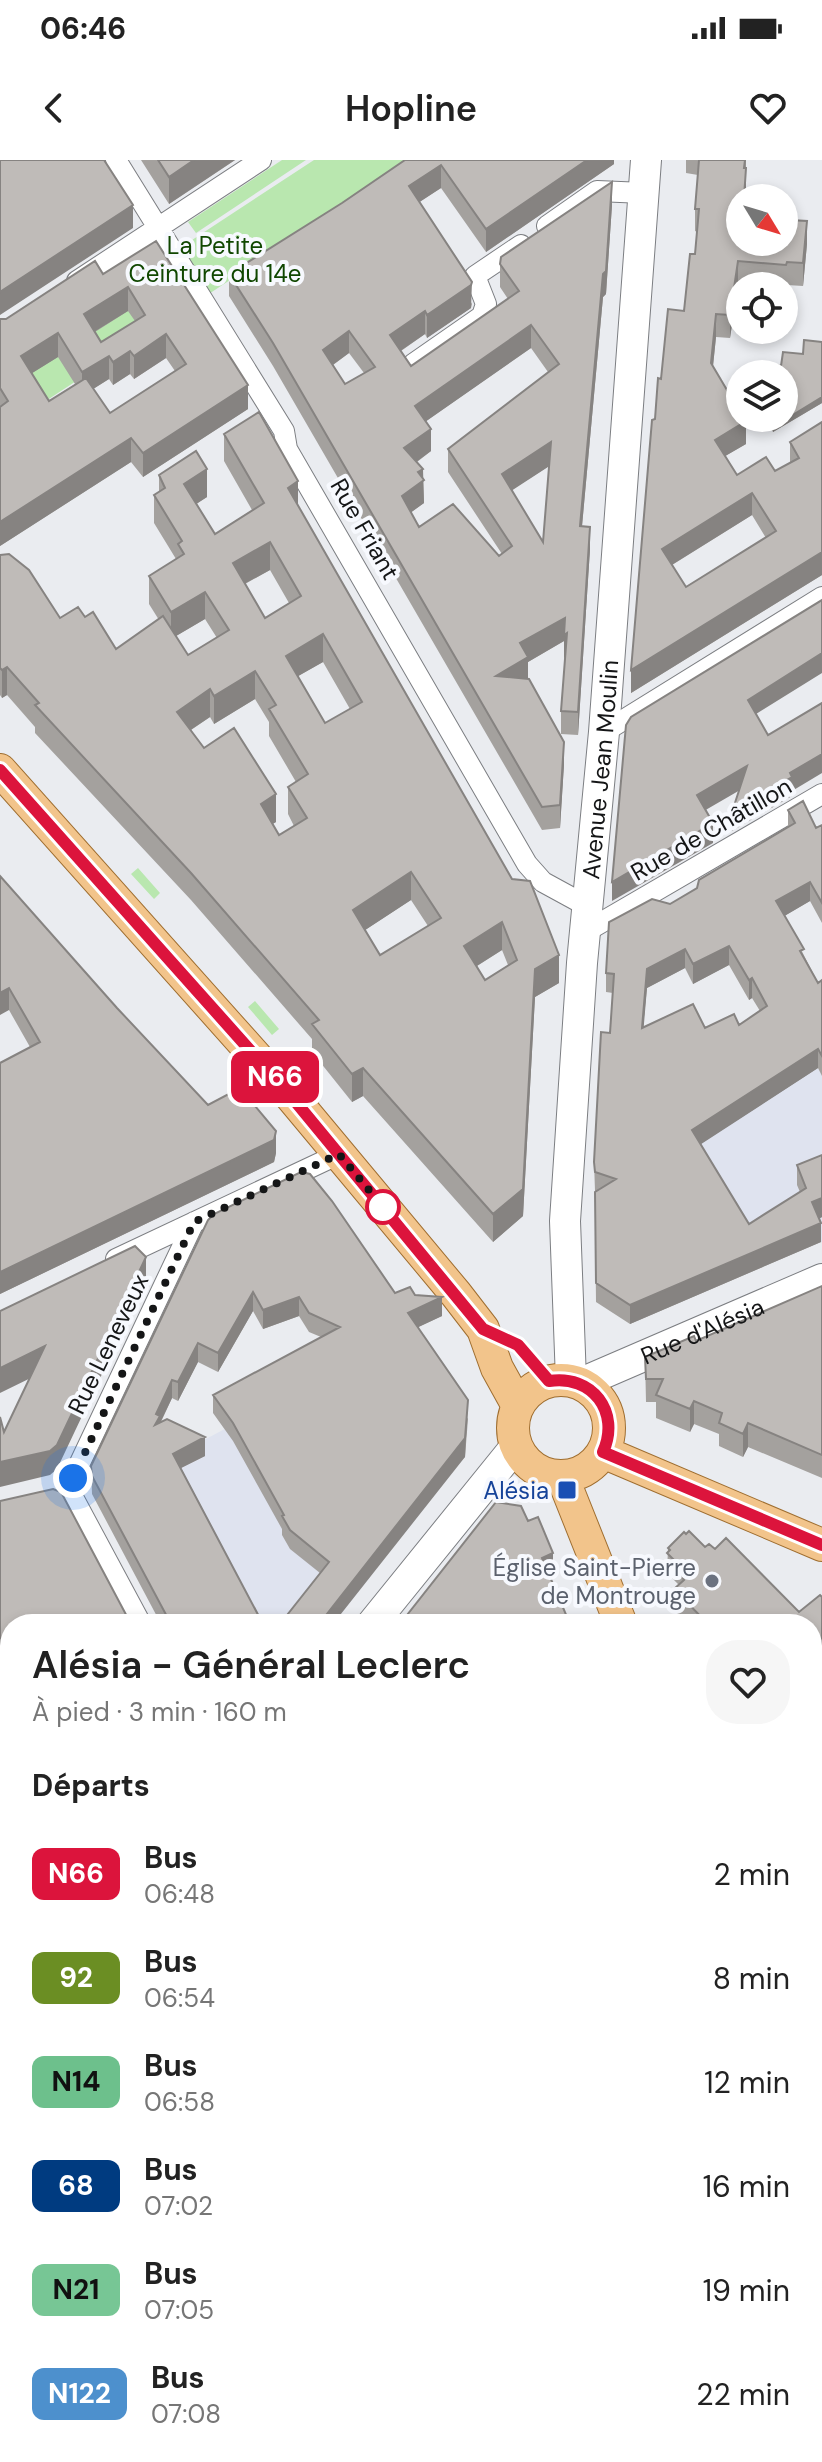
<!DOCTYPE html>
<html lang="fr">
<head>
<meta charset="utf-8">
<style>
  body { margin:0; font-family:"DM Sans",sans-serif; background:#f6f6f6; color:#222; height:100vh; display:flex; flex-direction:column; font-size:30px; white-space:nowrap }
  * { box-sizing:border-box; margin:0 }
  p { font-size:26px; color:#767676 }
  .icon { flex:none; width:44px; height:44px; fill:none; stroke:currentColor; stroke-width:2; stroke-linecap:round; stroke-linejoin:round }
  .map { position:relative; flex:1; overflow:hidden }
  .sheet { position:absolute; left:0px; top:1454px; width:822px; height:848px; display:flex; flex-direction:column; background:#fff; border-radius:32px 32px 0 0; box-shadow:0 4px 12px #0003 }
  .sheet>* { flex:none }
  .badge { padding:0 16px; border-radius:12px; font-size:28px; line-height:52px }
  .needle { width:52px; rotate:128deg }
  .buttons { position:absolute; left:726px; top:24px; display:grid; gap:16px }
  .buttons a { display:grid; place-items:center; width:72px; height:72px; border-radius:50%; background:#fff; box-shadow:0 4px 12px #0003; font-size:40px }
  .you { position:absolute; width:40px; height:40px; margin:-20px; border:6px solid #fff; border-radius:50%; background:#1a73e8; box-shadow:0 0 0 12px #1a73e833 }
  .map>.badge { position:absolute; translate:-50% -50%; box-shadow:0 0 0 4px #fff }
  h2 { padding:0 32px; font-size:30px; line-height:72px }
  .round { display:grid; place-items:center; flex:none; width:84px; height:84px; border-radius:32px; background:#f6f6f6 }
  .overview { display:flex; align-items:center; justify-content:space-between; height:136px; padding:0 32px }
  h1 { font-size:38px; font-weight:600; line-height:60px }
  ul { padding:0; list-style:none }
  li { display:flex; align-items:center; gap:24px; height:104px; padding:0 32px }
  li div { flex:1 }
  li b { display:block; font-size:30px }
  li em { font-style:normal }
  li .badge { min-width:88px; font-weight:700; text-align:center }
  .status { display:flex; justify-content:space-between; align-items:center; height:56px; padding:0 40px; background:#fff; direction:ltr }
  .status svg { height:22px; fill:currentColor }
  header { display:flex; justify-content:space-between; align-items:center; height:104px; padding:0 32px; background:#fff; font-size:36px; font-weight:600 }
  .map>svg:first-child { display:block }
</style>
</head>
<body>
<div class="status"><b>06:46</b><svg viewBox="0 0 49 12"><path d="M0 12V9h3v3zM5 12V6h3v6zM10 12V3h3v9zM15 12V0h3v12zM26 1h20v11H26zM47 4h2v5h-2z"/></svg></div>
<header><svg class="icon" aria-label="back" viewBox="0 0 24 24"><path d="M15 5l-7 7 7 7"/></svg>Hopline<svg class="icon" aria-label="heart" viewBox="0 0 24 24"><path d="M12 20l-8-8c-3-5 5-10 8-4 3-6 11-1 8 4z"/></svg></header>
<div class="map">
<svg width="822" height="2302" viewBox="0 0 822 2302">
  <rect width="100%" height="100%" fill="#eaecf0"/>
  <path fill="#dfe3ef" d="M818 908 822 915V1082H752L657 1011Z
    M251 1255 318 1375 371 1416 333 1464H222L142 1313Z"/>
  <path fill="#b9e7af" d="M282 0H306L196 73 188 62Z
    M314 0H413L0 271V206Z
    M138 708 160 733 154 739 131 714Z
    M255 841 279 869 272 875 248 847Z"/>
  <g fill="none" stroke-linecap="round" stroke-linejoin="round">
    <g stroke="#7c7e82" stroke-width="22">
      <path id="street" d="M116 0 284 271 287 289 527 704 543 722 587 746
        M547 66 597 31 644 33
        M77 121 261 0
        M413 204 482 156 486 144 475 116 521 85
        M604 572 822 437
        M585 772 822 634
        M116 1099 339 994
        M68 1328 194 1062
        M68 1328 141 1464
        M0 1867 10 1866
        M812 1890 822 1884
        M812 2170 822 2156
        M30 2302V2292
        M203 2302 210 2292
        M719 2302 726 2292"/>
    </g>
    <g stroke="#7c7e82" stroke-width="32">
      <g id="secondary">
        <path id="s1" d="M571 1220 565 1061 582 803 604 572 646 0"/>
        <path id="s2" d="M581 1223 822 1119"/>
        <path d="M372 1464 516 1286"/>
        <path d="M0 1936 10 1924"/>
      </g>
    </g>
    <g stroke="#9f6e30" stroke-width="34">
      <path id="primary" d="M0 610 290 935 456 1134 483 1169 497 1208 518 1246
        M513 1268a48 48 0 1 1 96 0a48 48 0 1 1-96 0Z
        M603 1292 822 1385
        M562 1316 621 1464
        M812 1938 822 1962"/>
    </g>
    <use href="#street" stroke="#fff" stroke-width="20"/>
    <use href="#secondary" stroke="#fff" stroke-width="30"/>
    <use href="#primary" stroke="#f2c48b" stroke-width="32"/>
  </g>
  <path fill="#a4a19e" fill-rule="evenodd" d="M141 0H235L169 44Z
    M405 0H614V4L486 92 441 28 419 42 472 144 471 148 427 178 425 174 401 191 411 206 508 139 500 127V104L612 45 606 134 603 137 582 366 590 389 578 575 561 574V551L565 497 564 481 528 502V519L564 604 560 668 542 670 273 206 229 136V114L342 43ZM531 188 548 212 448 289V312L502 394 499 396 419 367 411 352 424 343 423 319 417 302 431 291 426 261ZM349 193 364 213 345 224 333 205ZM549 306 543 382 511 330Z
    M686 0H746V30L740 82 790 60 807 84 803 126 787 125 786 128H784V126L738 124 730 178 716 177 713 206 746 284 725 296 737 315 775 311 790 303V282L822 262V415L631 533 655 259 661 219 684 151 695 94 697 72 695 71V49L698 15 686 13ZM752 355 766 378 686 427 672 405Z
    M156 81 248 249 143 317 131 302 0 386V159H6L103 114ZM128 151 135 161 101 182 95 172ZM58 197 75 224 49 241 32 213ZM166 198 175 211 110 253 93 229 109 219 113 225 130 214 134 219Z
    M804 180 822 182V243L773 272 765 258H784V214H760L762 203 781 206 783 192 803 194Z
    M224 274 298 346 559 823 535 837 523 1056 493 1082 363 936 352 942 312 892V879L191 740 35 573V567L7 535 2 538 0 535V395L60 458 85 457 116 489 159 460 149 444V416L176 399 154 363V335L159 332V315L207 337 196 344 215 374 252 350 224 301ZM270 410 289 443 265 458 245 424ZM205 459 217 478 188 495 176 476ZM323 502 350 549 325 563 298 516ZM255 539 269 562V576L296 622 288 627V654L294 666 279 675 272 664 276 662 204 588 191 570 210 557 214 564ZM411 740 428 766 380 795 365 770ZM502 790 508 805 485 820 477 806Z
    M788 650 816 668 822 665V763L810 741 784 756 818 823 822 820V916L818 908 700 984 749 1064 800 1032 797 1025V1005L822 995V1057L819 1059 821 1082 630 1164 596 1142 595 1052 596 1032 595 1031 594 1002 610 873 613 833 606 832V813L670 744 697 728 788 667ZM729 805 749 840 752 838 760 851 739 865 705 868 643 867 647 828 685 808 693 824Z
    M0 716 117 848 208 945 276 993 274 1002 0 1134V903L30 887 9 850Z
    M208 1060 395 1133 415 1135 442 1156 418 1167 468 1259 465 1297 320 1413 290 1389 282 1375V1369L233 1281 213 1253V1235L321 1177 309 1172 299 1156 263 1169 253 1151 218 1212 198 1202 178 1241 172 1238 161 1262 205 1296 181 1308 263 1464H161L92 1334 91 1306Z
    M822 1126V1318L748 1287 743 1297 719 1286V1274L694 1264 690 1272 656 1258V1242H646L645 1197 696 1181Z
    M0 1341 10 1464V1532L0 1526Z
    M705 1387 715 1389 799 1452 822 1437V1813L812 1789V1464H688L674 1450V1429L679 1425 667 1413 668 1388Z
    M0 1544 10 1550V1682L0 1679Z
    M0 1698 10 1700V1847L0 1848Z
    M10 1952V2124L5 2136 3 2147 4 2154 10 2167V2277L1 2302H0V2078L4 2071V2068H0V1965Z
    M301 2292H342L336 2302H316Z
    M353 2292H449L456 2297 707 2292 700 2302H367Z"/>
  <path fill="#868381" d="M194 0H235L169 44V17Z
    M587 0H614V4L486 92V69Z
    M746 0V38H744Z
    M441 5V28L409 49V26Z
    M612 22V45L606 134 603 137 580 388V366Z
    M133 45V68L0 155V132Z
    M807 61V84L803 126V103Z
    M738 101V124L730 178V155Z
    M472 122 471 148 427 178V155Z
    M128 127V151L84 178V154Z
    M425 151V174L390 198V175Z
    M716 154V177L711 225V203Z
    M531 165V188L415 269V246Z
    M349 171V193L323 212V190Z
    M58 173V197L21 220V196Z
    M166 174V198L134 219V196Z
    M130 191V214L113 225V202Z
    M109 196V219L82 236V212Z
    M248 225V249L143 317V293Z
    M822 237V243L773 272V267Z
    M746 261V284L715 302V280Z
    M431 269V291L404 311V288Z
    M131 278V302L0 386V362Z
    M551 282V305L502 337V314Z
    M207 309V337L184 352V324Z
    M423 309 424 343 402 359V336L418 312Z
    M298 321V349L288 328Z
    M752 333V355L662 411V389Z
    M590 367V389L578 575V552Z
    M270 382V410L233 430V403Z
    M822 392V415L631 533V510Z
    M205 432V459L171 479V452Z
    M565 458 567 496 564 498V481L528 502V519L496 516 520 483Z
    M323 474V502L286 523V496Z
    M822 493V513L748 559V540Z
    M7 507V535L2 538V510Z
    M255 511V539L214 564V536Z
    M210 529V557L177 579V552Z
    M564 582V604L560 668V645Z
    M822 594V613L792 631V636L732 671V652L790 613Z
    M747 606V626L697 655V635Z
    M276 634V662L261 671V644Z
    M713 663V683L612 741V722Z
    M411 712V740L353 778V750Z
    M810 722V741L776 761V741Z
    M502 762V790L464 814V786Z
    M729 786V805L693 824V804Z
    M685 789V808L647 828 642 887V868L647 809Z
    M559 795V823L535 837 523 1056 493 1082V1054L535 809Z
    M752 818V838L749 840V820Z
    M9 828V850L0 855V833Z
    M818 889V908L692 990V970Z
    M363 908V936L352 942V914Z
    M276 971V993L274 1002 0 1134V1112Z
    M822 1038V1057L812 1062V1042Z
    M821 1063V1082L630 1164V1145Z
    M146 1097V1121L57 1309 50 1315 0 1327V1302Z
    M253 1132V1151L218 1212V1193Z
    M299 1137V1156L263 1169V1150Z
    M442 1137V1156L408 1172V1153Z
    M198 1183V1202L178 1241V1222Z
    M45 1186V1211L0 1233V1208Z
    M172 1220V1238L160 1263 155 1284 156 1254Z
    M468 1240 465 1297 333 1464H319Z
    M694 1241V1264L690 1272V1249Z
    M748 1263V1287L743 1297V1274Z
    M205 1277V1296L173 1312V1294Z
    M553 1393V1410L542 1414V1398Z
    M6 1854V1880L0 1887V1861Z
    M814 2025V2047L812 2048V2026Z
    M10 2102V2124L5 2136 1 2157V2135L5 2114Z
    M822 2105V2127L812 2142V2120Z
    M10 2255V2277L1 2302H0V2284Z
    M178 2292H192L185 2302H171Z
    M330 2292H342L336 2302H330Z
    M692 2292H707L700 2302H685Z"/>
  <path fill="#bfbbb8" stroke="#868381" stroke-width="2" fill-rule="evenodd" d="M0 0H104L133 45 0 132Z
    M158 0H194L169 17Z
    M405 0H587L486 69 441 5 409 26 472 122 471 125 427 155 425 151 390 175 411 206 519 131 500 104 501 97 612 22 606 111 603 114 580 366 590 367 578 552 561 551 567 473 564 475 565 458 520 483 528 497 496 516 529 519 564 582 560 645 542 647 273 183 229 114 342 43ZM531 165 559 204 448 289 512 386 499 396 453 344 419 367 402 336 424 320 418 312 423 309 404 288 431 269 415 246ZM349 171 375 207 345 224 323 190ZM551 282 543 382 502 314Z
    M699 0H745L744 8H746L744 38H740V82H784V57H790V60L807 61 803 103 787 102 786 105 738 101 730 155 716 154 711 203 740 252V258H744L746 261 715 280 737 315 766 297 775 311 799 298 790 282 822 262V392L631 510 652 260 655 259 658 218 661 219 668 149 684 151 690 94H695L699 49H695ZM752 333 776 371 686 427 662 389Z
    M156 81 248 225 143 293 131 278 0 362V247L8 241 0 228V159H6L95 101 103 114ZM128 127 145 155 101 182 84 154ZM58 173 82 212 109 196 113 202 130 191 134 196 166 174 186 204 110 253 86 218 49 241 21 196Z
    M804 180 822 182V237L773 267 768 258H784V214H760L762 203 781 206 783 192 803 194Z
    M259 252 298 321 288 328 512 719 530 721 559 795 535 809 523 1029 493 1054 363 908 352 914 312 864 319 860 191 713 35 545 39 543 7 507 2 510 0 508V395L9 394 29 410 60 458 78 447 85 457 93 452 116 489 163 456 188 495 229 470 205 432 171 452 149 416 184 394 178 384 182 381 154 335 165 328 159 315 196 291 207 309 184 324 215 374 264 343 224 274ZM270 382 301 436 265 458 233 403ZM323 474 362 542 325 563 286 496ZM255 511 276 545 269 549 308 614 288 627 307 658 279 675 261 644 276 634 234 568 204 588 177 552 210 529 214 536ZM411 712 441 758 380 795 353 750ZM502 762 517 800 485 820 464 786Z
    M822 440V493L748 540 768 575 822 543V594L790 613 792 617 732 652 747 606 697 635 713 663 612 722 626 565 631 557Z
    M803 641 816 668 822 665V743L810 722 776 741 804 789 800 791 818 823 822 820V896L818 889 692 970 749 1064 806 1028 797 1005 822 995V1038L812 1042 821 1063 630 1145 596 1123 595 1032 616 1019 595 1012 594 1002 601 872 610 873 614 814 606 813 609 762 652 739 670 744 697 728 699 720 795 663 788 650ZM729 786 749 820 752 818 767 846 739 865 734 854 705 868 693 844 642 868 647 809 685 789 693 804Z
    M0 716 117 848 208 945 240 928 276 971 274 980 0 1112V903L40 882 9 828 0 833Z
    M301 1012 310 1014 332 1041 395 1133 410 1127 415 1135 442 1137 408 1153 468 1240 465 1278 319 1464H280L329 1402 290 1370 282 1356 284 1355 233 1263 213 1235 340 1167 309 1153 299 1137 263 1150 253 1132 218 1193 198 1183 178 1222 172 1220 156 1254 160 1256 155 1265 167 1259 205 1277 173 1294 263 1464H171L92 1316 91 1306 208 1060 214 1054Z
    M135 1086 146 1097 57 1285 50 1291 0 1302V1257L4 1272 45 1186 0 1208V1151Z
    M822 1126V1295L748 1263 743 1274 719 1263 722 1253 694 1241 690 1249 656 1235 663 1219H646L645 1197 694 1176 696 1181Z
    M53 1329 61 1332 131 1464H10V1508L0 1502V1341Z
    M496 1342 521 1346 528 1361 538 1357 553 1393 542 1398 570 1464H400Z
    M689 1371 705 1387 709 1384 715 1389 726 1378 799 1452 820 1435 822 1437V1688L819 1690 822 1697V1793L812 1768V1464H708L674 1429 684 1420 680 1412 683 1409 667 1393 670 1390 668 1388 684 1372 686 1374Z
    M0 1544 10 1550V1657L0 1655Z
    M0 1698 10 1700V1827H0Z
    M10 1952V2102L5 2114 1 2135 4 2154 10 2167V2255L0 2284V2078L5 2071 4 2046 0 2047V1965Z
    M812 2044 822 2068V2105L812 2120Z
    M822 2164V2302H726L733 2292H812V2178Z
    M49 2292H178L171 2302H50Z
    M215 2292H275L290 2302H208Z
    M384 2292H449L456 2297 460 2292H692L685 2302H398Z"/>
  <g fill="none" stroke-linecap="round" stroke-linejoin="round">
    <g stroke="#fff" stroke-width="18">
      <path id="line" d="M0 610 290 935 483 1169 518 1185 549 1221C592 1214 621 1252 603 1292L822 1385"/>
    </g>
    <use href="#line" stroke="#dc143c" stroke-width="12"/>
    <path stroke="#151617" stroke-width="8" stroke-dasharray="0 14.4" d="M73 1318 194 1062 339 994 383 1047"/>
  </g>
  <circle fill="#fff" stroke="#dc143c" stroke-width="4" cx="383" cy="1047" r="16"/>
  <rect fill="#1a4fb4" stroke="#f7f9fe" stroke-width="3" x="557" y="1320" width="20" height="20" rx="4"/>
  <circle fill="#6b7280" stroke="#f7f9fe" stroke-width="3" cx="712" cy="1421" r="8"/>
  <g text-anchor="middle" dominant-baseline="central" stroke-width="8" stroke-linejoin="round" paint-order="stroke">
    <g font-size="24" fill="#104700" stroke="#f7f9fe">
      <text x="215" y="85">La Petite<tspan x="215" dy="28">Ceinture du 14e</tspan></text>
    </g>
    <g font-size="24" fill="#151617" stroke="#f7f9fe">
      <text transform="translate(365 369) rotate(60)">Rue Friant</text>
      <text stroke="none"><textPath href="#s1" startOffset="612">Avenue Jean Moulin</textPath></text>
      <text transform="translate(711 669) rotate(-30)">Rue de Châtillon</text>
      <text stroke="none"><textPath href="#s2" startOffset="132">Rue d'Alésia</textPath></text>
      <text transform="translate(108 1184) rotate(-64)">Rue Leneveux</text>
    </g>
    <g font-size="24" fill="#164399" stroke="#f7f9fe" text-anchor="end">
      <text x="549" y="1330">Alésia</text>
    </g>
    <g font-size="24" fill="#5b616d" stroke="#f7f9fe" text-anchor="end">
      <text x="696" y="1407">Église Saint-Pierre<tspan x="696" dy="28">de Montrouge</tspan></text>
    </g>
  </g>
</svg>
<div class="buttons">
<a><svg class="needle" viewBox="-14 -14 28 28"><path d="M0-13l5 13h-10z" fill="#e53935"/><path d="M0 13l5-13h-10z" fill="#767676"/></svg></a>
<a><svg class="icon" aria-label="locate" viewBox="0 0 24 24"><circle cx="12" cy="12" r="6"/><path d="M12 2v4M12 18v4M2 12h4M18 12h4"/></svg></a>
<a><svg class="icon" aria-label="layers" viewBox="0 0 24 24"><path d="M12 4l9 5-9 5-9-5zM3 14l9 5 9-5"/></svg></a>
</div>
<div class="you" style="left:73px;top:1318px"></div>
<b class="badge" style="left:275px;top:917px;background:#dc143c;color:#fff">N66</b>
<section class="sheet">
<div class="overview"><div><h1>Alésia - Général Leclerc</h1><p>À pied · 3 min · 160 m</p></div><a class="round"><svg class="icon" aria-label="heart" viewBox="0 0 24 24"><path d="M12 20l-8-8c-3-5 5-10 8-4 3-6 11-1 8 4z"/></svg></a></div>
<h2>Départs</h2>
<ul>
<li><span class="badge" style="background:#dc143c;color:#fff">N66</span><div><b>Bus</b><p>06:48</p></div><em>2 min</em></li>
<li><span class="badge" style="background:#6b8e23;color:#fff">92</span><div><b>Bus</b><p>06:54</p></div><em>8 min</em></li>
<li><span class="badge" style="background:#6dc08c;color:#111">N14</span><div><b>Bus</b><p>06:58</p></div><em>12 min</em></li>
<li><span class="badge" style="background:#003b80;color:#fff">68</span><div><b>Bus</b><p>07:02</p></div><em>16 min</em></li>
<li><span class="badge" style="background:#77c695;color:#111">N21</span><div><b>Bus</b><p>07:05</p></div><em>19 min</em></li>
<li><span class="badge" style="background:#4d90cd;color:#fff">N122</span><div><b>Bus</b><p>07:08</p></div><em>22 min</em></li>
</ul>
</section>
</div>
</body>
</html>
